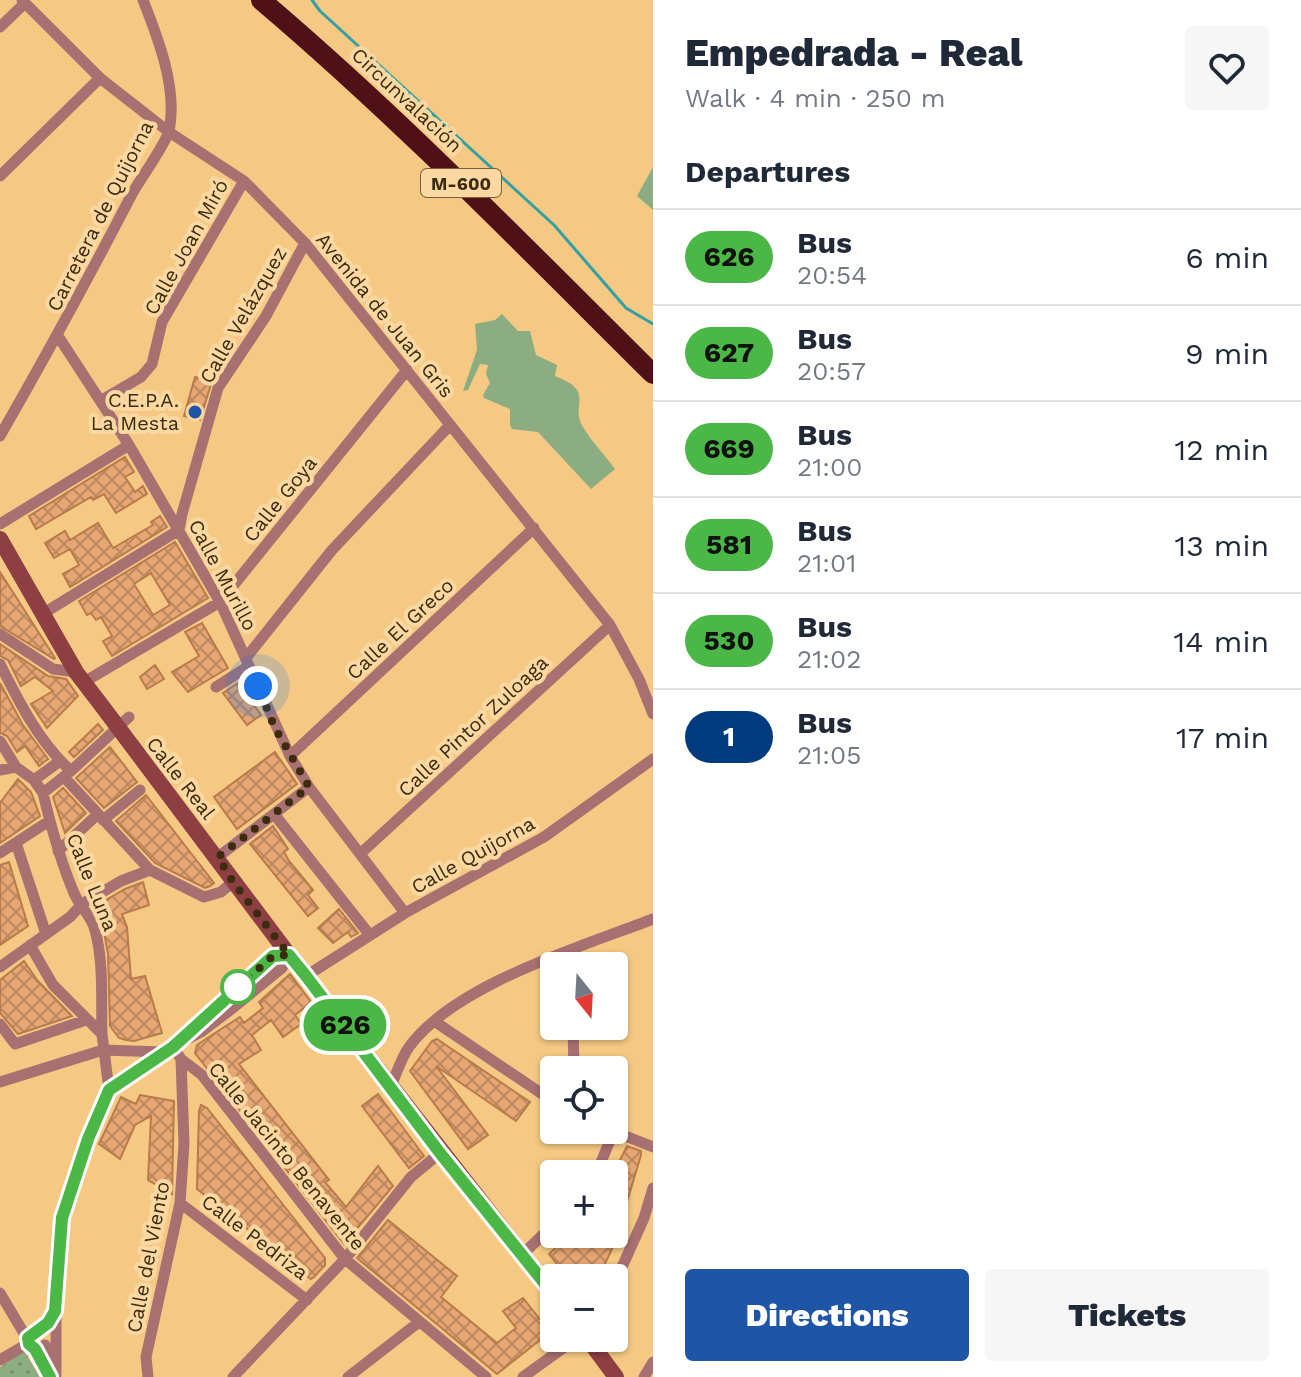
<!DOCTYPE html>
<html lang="en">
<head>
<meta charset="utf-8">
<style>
  body { margin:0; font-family:"Work Sans",sans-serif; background:#f6f6f7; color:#1f2937; height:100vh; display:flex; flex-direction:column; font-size:30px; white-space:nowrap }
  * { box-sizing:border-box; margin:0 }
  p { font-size:26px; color:#747a83 }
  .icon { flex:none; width:44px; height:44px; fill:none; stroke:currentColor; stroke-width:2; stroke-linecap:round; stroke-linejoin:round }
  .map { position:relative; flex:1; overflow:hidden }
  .details { display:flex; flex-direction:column; background:#fff; width:648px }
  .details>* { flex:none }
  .badge { padding:0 16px; border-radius:26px; font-size:28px; line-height:52px }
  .needle { width:52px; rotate:162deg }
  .tools { position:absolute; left:540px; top:952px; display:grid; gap:16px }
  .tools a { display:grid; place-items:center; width:88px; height:88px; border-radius:8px; background:#fff; box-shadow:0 2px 6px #0004; font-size:40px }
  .you { position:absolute; width:40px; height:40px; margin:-20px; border:6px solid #fff; border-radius:50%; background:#1a73e8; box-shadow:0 0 0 12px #1a73e833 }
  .map>.badge { position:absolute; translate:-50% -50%; box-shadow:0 0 0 4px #fff }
  h2 { padding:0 32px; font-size:30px; line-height:72px }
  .round { display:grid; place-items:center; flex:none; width:84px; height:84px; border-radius:8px; background:#f6f6f7 }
  .overview { display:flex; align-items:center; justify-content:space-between; height:136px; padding:0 32px }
  h1 { font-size:38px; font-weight:800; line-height:60px }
  .action { display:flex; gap:16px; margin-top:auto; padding:16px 32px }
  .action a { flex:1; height:92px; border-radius:8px; background:#1e55a7; color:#fff; font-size:32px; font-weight:800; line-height:92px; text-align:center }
  .action a+a { background:#f6f6f7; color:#1f2937 }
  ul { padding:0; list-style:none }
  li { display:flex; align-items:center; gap:24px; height:96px; padding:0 32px; border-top:2px solid #e0e1e3 }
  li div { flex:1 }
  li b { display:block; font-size:30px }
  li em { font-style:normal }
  li .badge { min-width:88px; font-weight:700; text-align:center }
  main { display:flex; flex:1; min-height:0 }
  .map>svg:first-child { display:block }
</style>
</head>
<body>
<main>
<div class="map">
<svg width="653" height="1377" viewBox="0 0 653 1377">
  <defs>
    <pattern id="park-dots" width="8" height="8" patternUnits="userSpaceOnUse" patternTransform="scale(2)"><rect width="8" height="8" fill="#8bad81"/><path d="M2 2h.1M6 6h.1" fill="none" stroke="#738d68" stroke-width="1.8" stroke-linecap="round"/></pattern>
    <pattern id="building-cross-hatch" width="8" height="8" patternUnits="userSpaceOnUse" patternTransform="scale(2)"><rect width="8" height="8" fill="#e7a774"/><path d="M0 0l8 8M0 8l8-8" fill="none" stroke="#bc885e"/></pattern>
  </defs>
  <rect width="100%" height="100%" fill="#f5c983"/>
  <path fill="#8bad81" d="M653 167V210L637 196Z
    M502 314 518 331H530L536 355 557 365 555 376C597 392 569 405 583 427 592 442 605 455 615 469L591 489 538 432 512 429 510 425V409L484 398 483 395 490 383 486 374 488 365 480 364 468 390 463 391 477 350 475 324 495 320Z"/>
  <path fill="url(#park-dots)" d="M24 1351 40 1377H0V1367Z"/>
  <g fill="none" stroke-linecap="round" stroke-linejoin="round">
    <path stroke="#33a0a4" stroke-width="3" d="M312 0 320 11 554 225 626 308 653 324"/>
  </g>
  <path fill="url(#building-cross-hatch)" stroke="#b87b49" stroke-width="2" fill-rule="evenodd" d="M195 377 212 381 200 420 184 416Z
    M125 457 134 472 125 477 135 492 143 486 147 494 116 513 104 494 93 500 91 497 36 529 29 516Z
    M160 516 167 527 70 587 63 574 79 565 70 549 54 558 45 543 65 531 70 540 98 523 113 548 153 525 151 522Z
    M175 542 208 598 112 656 103 641 112 636 101 617 96 620 91 613 87 615 79 601ZM151 573 170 605 153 615 134 584Z
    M0 572 55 658 54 659 0 626Z
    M202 623 228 668 188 692 172 672 199 656 185 632Z
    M0 644 48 676 66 679 78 696 47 728 31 704 53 691 35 677 21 686 8 660 0 656Z
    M155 665 164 679 147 689 140 677Z
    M0 683 23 725 48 759 39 766 25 746 17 752 7 736 0 733Z
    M238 683 261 715 247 725 223 693Z
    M98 724 103 730 74 757 69 752Z
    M110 747 137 782 104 808 76 778Z
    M275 752 297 784 237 829 214 797Z
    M18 779 31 792 40 816 0 843V803Z
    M63 788 86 813 65 833 53 797Z
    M146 795 214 883 210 886 205 888 155 863 116 821Z
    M273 826 288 849 284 852 289 861 313 890 308 895 318 908 308 916 250 844Z
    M9 862 28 926 0 945V865Z
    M143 882 149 905 122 914 127 927 131 979 145 976 162 1033 134 1041 126 1040 119 1038 110 1026 108 954 102 921 94 907 125 889Z
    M339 909 358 933 351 937 348 932 333 943 318 928Z
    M24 961 37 980 72 1016 18 1034 0 1013V980Z
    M290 974 311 1002 295 1015 301 1024 283 1037 271 1020 252 1035 261 1050 239 1064 329 1180 325 1182 346 1207 378 1166 393 1186 344 1244 195 1053 197 1045 215 1033 240 1017 244 1023 263 1008 259 1002Z
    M437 1039 530 1102 516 1121 436 1066 488 1135 468 1149 410 1071 432 1041Z
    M378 1094 424 1156 409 1168 362 1106Z
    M140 1095 174 1101 172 1194 148 1180 151 1116 135 1125 120 1159 99 1144 121 1097 136 1104Z
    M201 1105 207 1108 325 1258V1265L314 1277 311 1279 308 1277 197 1189 199 1111Z
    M627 1146 641 1151V1155L614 1245 598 1278H568L549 1254 570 1234H614V1172Z
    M388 1220 457 1276 441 1297 497 1343 516 1328 503 1311 523 1298 550 1332 497 1374 357 1258Z"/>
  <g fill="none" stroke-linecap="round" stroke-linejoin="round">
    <path stroke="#a77071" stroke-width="11" d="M22 0 100 78 169 132 244 181 305 243 610 625 639 679 653 714
      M0 27 25 3
      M0 176 100 78
      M58 336 129 445 220 602 290 756 309 787 405 913
      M102 400 141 377 152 364 162 322 244 181
      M0 436C46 356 90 275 132 194 141 178 165 145 169 131 178 89 158 38 143 0
      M0 524 129 445
      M44 613 179 530 182 514 218 388 266 316 305 243
      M0 634 53 669 76 672
      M246 658 332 550 450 425
      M0 664C19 702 39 742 71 771L43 793 34 780 60 761
      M84 682 220 602 407 370
      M216 687 249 666
      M0 741 16 767
      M290 756 534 528
      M0 770 16 767 34 780
      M71 771 129 717
      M64 777 150 870 204 897 221 892 233 882
      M43 793C51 827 60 860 74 893 79 906 91 915 95 930 104 963 101 1000 102 1034
      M274 814 369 934
      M103 820 140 790
      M16 843 46 934
      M58 851 98 814
      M0 853 49 821
      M360 854 610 625
      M218 857 309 787
      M30 945 53 985 102 1034 109 1090
      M0 967 70 917 82 904 121 881 150 870
      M306 976 405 913 544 837 653 759
      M434 1021 554 1102
      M0 1024 15 1044 86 1020
      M573 1026 574 1070
      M185 1035 273 956 289 955
      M173 1047 181 1059 202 1075 345 1259 486 1377
      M0 1082 103 1050 163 1052
      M391 1086C397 1073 401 1058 409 1047 455 984 581 947 653 919
      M610 1130 653 1147
      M596 1174 614 1131
      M180 1203 307 1300
      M523 1254 554 1224
      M614 1285 644 1218 653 1188
      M0 1293 50 1377
      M37 1332 48 1323 55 1311 62 1218 88 1139 109 1090 163 1052 201 1032 229 1011 282 968 289 955
      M45 1345 53 1367
      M0 1360 29 1343
      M56 1375V1311
      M148 1377 146 1357 180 1203 184 1144 181 1059
      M233 1377 345 1259 411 1177 440 1153
      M348 1377 419 1322
      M523 1377 577 1338
      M644 1377 653 1362"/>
    <path stroke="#8d3f43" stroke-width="16" d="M0 539 76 672 102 706 289 955 554 1295
      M587 1338 616 1377"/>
    <path stroke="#501018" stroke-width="20" d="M261 0C399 117 525 247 653 374"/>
  </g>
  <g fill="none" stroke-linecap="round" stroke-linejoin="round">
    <g stroke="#fff" stroke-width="18">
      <path id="line" d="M50 1377 35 1349 29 1344 28 1338 48 1323 55 1311 62 1218 88 1139 109 1090 173 1047 273 956 289 955 306 976 440 1153 554 1295"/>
    </g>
    <use href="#line" stroke="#4ab747" stroke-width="12"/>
    <path stroke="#3c2b0d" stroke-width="8" stroke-dasharray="0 14.4" d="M238 987 273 956 289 955 233 882 218 857 309 787 274 726 258 686"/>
  </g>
  <circle fill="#1e55a7" stroke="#fbd8a1" stroke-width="3" cx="195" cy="412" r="8"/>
  <circle fill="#fff" stroke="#4ab747" stroke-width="4" cx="238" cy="987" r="16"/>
  <g text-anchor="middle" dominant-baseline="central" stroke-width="8" stroke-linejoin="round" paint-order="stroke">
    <rect fill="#fbd8a1" stroke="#755f39" stroke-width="2" x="421" y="169" width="80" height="28" rx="6"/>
    <g font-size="18" font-weight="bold" fill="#3c2b0d">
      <text x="461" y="183">M-600</text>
    </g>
    <g font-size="20" fill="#3c2b0d" stroke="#fbd8a1">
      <text transform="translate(407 100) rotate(43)">Circunvalación</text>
      <text transform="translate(100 216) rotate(-63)">Carretera de Quijorna</text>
      <text transform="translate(186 247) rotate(-61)">Calle Joan Miró</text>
      <text transform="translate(243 315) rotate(-60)">Calle Velázquez</text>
      <text transform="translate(385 315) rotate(51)">Avenida de Juan Gris</text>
      <text transform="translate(280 499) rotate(-51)">Calle Goya</text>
      <text transform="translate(223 575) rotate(62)">Calle Murillo</text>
      <text transform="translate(400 629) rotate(-43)">Calle El Greco</text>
      <text transform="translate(473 726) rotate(-43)">Calle Pintor Zuloaga</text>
      <text transform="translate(181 778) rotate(52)">Calle Real</text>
      <text transform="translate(473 855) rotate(-29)">Calle Quijorna</text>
      <text transform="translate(92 882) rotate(68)">Calle Luna</text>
      <text transform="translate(287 1156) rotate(51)">Calle Jacinto Benavente</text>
      <text transform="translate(255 1237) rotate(37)">Calle Pedriza</text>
      <text transform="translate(148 1257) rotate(-79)">Calle del Viento</text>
    </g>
    <g font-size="20" fill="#3c2b0d" stroke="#fbd8a1" text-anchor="end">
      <text x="179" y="400">C.E.P.A.<tspan x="179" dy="23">La Mesta</tspan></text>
    </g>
  </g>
</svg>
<div class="tools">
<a><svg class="needle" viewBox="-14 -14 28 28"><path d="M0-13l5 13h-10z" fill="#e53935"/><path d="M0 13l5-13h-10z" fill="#747a83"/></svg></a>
<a><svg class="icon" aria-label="locate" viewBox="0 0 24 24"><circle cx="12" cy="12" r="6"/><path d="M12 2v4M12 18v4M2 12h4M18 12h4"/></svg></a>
<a>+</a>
<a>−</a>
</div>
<div class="you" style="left:258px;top:686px"></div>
<b class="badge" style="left:345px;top:1025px;background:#4ab747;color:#111">626</b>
</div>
<section class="details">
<div class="overview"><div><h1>Empedrada - Real</h1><p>Walk · 4 min · 250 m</p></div><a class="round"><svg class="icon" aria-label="heart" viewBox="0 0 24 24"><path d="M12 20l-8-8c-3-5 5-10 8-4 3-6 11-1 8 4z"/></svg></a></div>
<h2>Departures</h2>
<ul>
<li><span class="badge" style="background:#4ab747;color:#111">626</span><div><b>Bus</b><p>20:54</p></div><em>6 min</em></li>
<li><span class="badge" style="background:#4ab747;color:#111">627</span><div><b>Bus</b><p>20:57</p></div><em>9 min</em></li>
<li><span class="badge" style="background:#4ab747;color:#111">669</span><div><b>Bus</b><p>21:00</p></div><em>12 min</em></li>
<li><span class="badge" style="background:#4ab747;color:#111">581</span><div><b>Bus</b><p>21:01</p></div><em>13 min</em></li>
<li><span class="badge" style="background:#4ab747;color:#111">530</span><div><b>Bus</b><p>21:02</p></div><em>14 min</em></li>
<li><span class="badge" style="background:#003b80;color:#fff">1</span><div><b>Bus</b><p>21:05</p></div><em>17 min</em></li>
</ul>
<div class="action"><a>Directions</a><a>Tickets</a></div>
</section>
</main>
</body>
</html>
